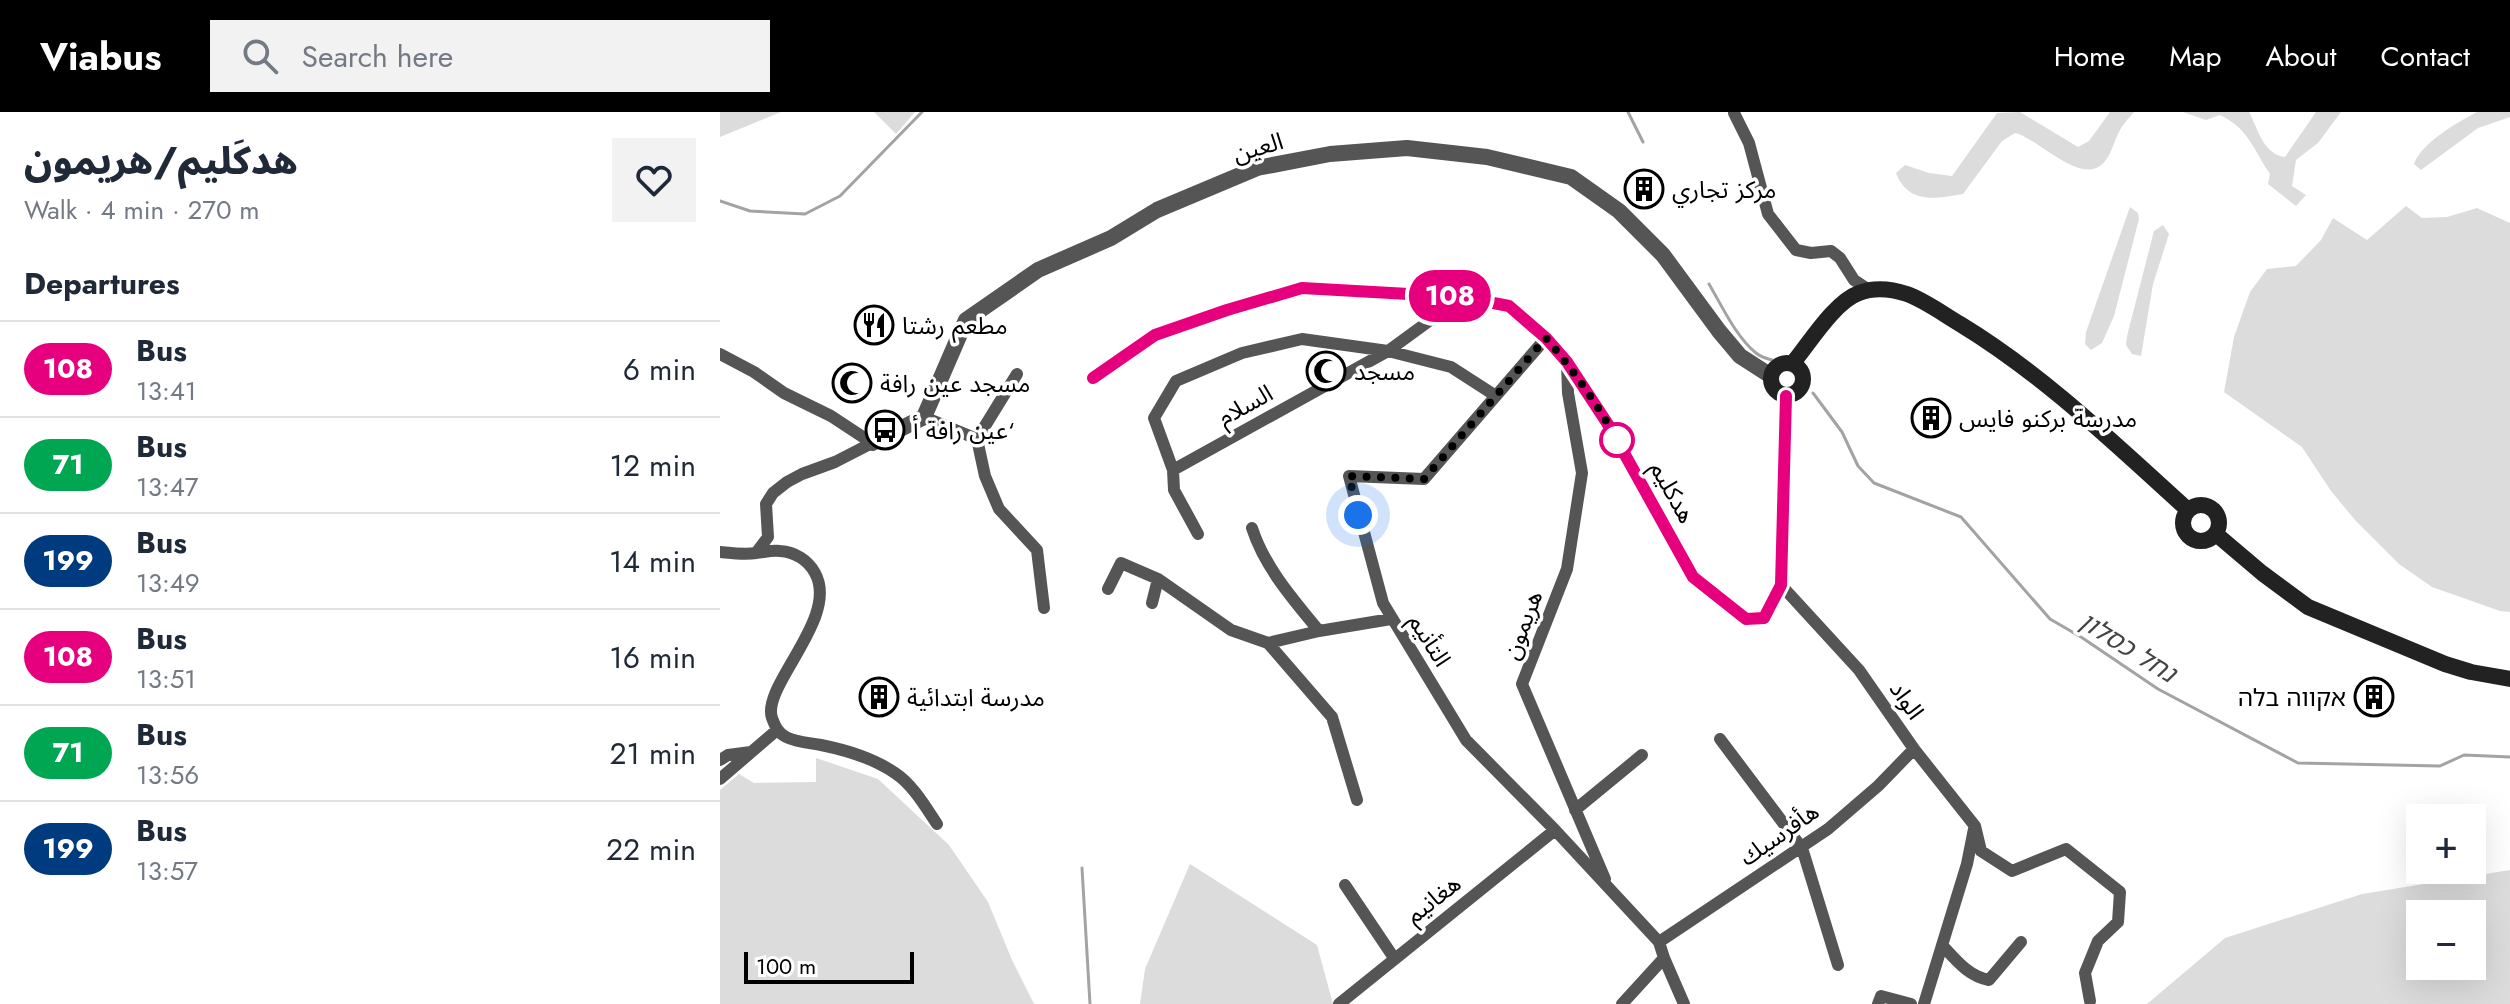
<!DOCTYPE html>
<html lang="en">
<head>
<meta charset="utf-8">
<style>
  body { margin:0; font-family:Jost,"Noto Sans Arabic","Noto Sans Hebrew",sans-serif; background:#f2f2f3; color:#1f2937; height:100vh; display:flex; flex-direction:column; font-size:30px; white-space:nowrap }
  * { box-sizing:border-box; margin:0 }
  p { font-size:26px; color:#747a83 }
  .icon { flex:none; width:44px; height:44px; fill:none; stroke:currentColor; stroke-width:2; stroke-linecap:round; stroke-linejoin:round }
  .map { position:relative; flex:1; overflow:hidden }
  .side { display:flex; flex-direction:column; background:#fff; width:720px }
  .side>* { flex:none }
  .badge { padding:0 16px; border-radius:26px; font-size:28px; line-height:52px }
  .tools { position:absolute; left:1686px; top:692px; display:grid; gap:16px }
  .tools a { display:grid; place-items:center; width:80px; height:80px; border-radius:0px; background:#fff; box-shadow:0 8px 32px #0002; font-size:40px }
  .scale { position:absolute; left:24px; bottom:20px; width:170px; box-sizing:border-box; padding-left:8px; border:4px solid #000; border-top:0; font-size:22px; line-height:28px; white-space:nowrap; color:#000; -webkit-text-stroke:6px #fff; paint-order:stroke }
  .you { position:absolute; width:40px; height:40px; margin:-20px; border:6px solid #fff; border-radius:50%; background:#1a73e8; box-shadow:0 0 0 12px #1a73e833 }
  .map>.badge { position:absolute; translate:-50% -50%; box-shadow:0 0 0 4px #fff }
  h2 { padding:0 24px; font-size:30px; line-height:72px }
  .round { display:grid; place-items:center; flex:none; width:84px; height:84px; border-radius:0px; background:#f2f2f3 }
  .overview { display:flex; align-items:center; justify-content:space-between; height:136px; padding:0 24px }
  h1 { font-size:38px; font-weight:800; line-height:60px }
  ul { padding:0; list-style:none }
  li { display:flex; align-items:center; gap:24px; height:96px; padding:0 24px; border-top:2px solid #e0e1e3 }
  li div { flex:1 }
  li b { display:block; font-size:30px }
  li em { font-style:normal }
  li .badge { min-width:88px; font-weight:700; text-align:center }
  header { display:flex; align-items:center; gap:48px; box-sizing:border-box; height:112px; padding:0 40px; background:#000; color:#fff }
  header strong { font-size:38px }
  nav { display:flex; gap:44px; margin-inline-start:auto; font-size:28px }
  .search { width:560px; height:72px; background:#f2f2f3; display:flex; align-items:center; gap:20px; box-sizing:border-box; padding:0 28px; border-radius:0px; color:#747a83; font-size:30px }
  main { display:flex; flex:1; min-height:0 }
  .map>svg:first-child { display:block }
</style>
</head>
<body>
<header>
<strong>Viabus</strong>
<div class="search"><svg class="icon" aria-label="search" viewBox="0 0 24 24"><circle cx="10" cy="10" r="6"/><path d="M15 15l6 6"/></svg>Search here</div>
<nav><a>Home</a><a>Map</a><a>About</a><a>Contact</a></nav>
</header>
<main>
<section class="side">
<div class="overview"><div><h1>هدكَليم/هريمون</h1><p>Walk · 4 min · 270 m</p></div><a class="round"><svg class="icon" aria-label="heart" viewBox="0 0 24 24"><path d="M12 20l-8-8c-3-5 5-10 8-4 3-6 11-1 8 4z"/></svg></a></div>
<h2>Departures</h2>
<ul>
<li><span class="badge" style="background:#e6007e;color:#fff">108</span><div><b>Bus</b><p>13:41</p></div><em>6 min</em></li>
<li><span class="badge" style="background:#00a651;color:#fff">71</span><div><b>Bus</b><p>13:47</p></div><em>12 min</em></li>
<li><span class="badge" style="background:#003b80;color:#fff">199</span><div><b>Bus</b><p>13:49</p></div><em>14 min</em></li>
<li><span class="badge" style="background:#e6007e;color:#fff">108</span><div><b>Bus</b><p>13:51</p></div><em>16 min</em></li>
<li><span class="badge" style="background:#00a651;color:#fff">71</span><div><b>Bus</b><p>13:56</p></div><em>21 min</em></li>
<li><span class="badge" style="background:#003b80;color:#fff">199</span><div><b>Bus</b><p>13:57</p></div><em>22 min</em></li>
</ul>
</section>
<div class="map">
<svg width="1790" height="892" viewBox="0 0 1790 892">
  <rect width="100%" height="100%" fill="#fff"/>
  <path fill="#dcdcdc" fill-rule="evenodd" d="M0 0H61L0 25Z
    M154 0H195L176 22Z
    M1300 0 1358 35 1369 29 1390 0H1414C1409 6 1402 13 1399 20 1393 31 1391 46 1380 54 1357 70 1317 26 1295 21L1282 29 1243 82C1215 87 1188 92 1176 61L1185 53 1209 61 1232 64 1277 1Z
    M1463 0H1529C1538 17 1543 42 1565 45L1596 0H1621L1598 31 1576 48 1572 74 1586 83 1576 94 1548 72 1550 62C1533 37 1529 17 1500 3L1486 8Z
    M1757 0H1790V5L1758 16 1701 58 1694 52C1701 31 1738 10 1757 0Z
    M1686 94 1702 106 1727 105 1757 96 1790 111V500L1780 499 1712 475 1679 452 1636 409 1611 379 1582 335 1504 280 1514 225 1530 180 1547 157 1576 154 1601 128 1613 106 1647 128Z
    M1410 95 1418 101 1419 107 1394 204 1382 231 1371 238 1365 232 1366 220Z
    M1443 113 1449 122 1433 172 1421 244 1412 242 1406 233 1407 224 1434 119Z
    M96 646 158 667 229 733 268 790 292 848 314 892H0V678L19 662 34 671 96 670Z
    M470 752 597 833 613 892H420L425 857Z
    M1790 758V892H1427L1505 826 1642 782ZM1700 802H1752V854H1700Z"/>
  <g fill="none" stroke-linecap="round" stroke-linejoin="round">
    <path stroke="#a3a3a3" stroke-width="3" d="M908 0 923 30
      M0 89 30 99 85 102 120 84 202 0
      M989 172C1002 194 1016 225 1036 241 1043 247 1053 248 1061 250
      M1093 281 1122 320 1138 354 1154 371 1241 405 1330 507 1361 525 1438 577 1578 651 1720 654 1744 643 1790 645
      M362 756 370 892"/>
    <path stroke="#555" stroke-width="12" d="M1014 1 1029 31 1048 102 1076 138 1091 141 1111 139 1120 146 1134 168 1149 178
      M742 185 668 239 453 358 434 306 456 269 522 241 582 227 668 239 731 255 776 284
      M826 226 704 367 629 364 663 491 746 628 835 718 939 830 944 846 964 892
      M0 242 34 260 64 281 111 304 152 331 115 350 82 362 67 370 53 381 46 392 48 425 36 441
      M847 250 848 281 862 361 847 457 802 572 885 767
      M204 305 257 327 265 364 279 397 317 438 324 496
      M257 327 297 262
      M453 358 454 378 478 422
      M532 416C545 456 573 487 599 519
      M0 440C11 441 25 443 36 441 45 440 52 438 60 439 75 440 88 448 95 461 120 506 41 574 52 606 55 614 58 621 66 625 76 630 90 631 101 633 126 638 153 646 175 661 193 673 205 694 217 712
      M1061 473 1139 558 1194 637 1255 714 1261 739 1292 759 1346 737 1400 780 1398 810 1378 829 1365 861 1370 889
      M388 477 401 451 438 467
      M432 491 438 467 511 518 548 531 599 519 671 507
      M548 531 612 605 637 688
      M1000 627 1082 736 1118 853
      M0 648 8 643 31 640
      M0 667 57 618
      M855 698 922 643
      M625 773 674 846
      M939 830 1108 717 1158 674 1194 637
      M1222 833C1236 848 1248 864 1269 868L1301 830
      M619 892 835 718
      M902 892 944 846
      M1158 892 1161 884 1191 892
      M1204 892 1247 752 1254 717"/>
    <path stroke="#555" stroke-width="16" d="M373 266 435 223 507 198 582 176 742 185 789 194 826 226 847 250 889 314 973 465 1026 507 1044 506 1061 473 1066 284
      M152 331 204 305 246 208 318 158 391 126 437 98 537 56 610 42 687 36 767 45 851 65 899 99 943 143 999 219 1020 244 1051 264"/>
    <path stroke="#222" stroke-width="16" d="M1051 267a16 16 0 1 1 32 0a16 16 0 1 1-32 0Z
      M1072 252C1089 232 1114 190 1139 181 1154 175 1172 177 1187 182 1206 189 1223 202 1240 212 1324 263 1396 333 1468 398
      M1463 411a18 18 0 1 1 36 0a18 18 0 1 1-36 0Z
      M1496 422 1542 461 1588 495 1725 552 1751 560 1790 567"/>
  </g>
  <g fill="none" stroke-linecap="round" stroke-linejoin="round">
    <g stroke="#fff" stroke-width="18">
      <path id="line" d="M373 266 435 223 507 198 582 176 742 185 789 194 826 226 847 250 889 314 973 465 1026 507 1044 506 1061 473 1066 284"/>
    </g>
    <use href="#line" stroke="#e6007e" stroke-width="12"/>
    <path stroke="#000" stroke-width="8" stroke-dasharray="0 14.4" d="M638 403 629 364 704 367 826 226C856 261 882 299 904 340L897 328"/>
  </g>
  <defs>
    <g id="building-ring" transform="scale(2)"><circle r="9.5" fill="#fff" stroke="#000" stroke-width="1.5"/><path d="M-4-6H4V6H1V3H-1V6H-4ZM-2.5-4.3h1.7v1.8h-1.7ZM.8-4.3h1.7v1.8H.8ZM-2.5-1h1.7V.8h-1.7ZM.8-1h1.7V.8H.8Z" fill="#000"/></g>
    <g id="restaurant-ring" transform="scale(2)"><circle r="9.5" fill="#fff" stroke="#000" stroke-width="1.5"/><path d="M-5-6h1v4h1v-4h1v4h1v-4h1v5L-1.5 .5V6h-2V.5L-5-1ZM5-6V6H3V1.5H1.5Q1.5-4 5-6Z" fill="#000"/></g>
    <g id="mosque-ring" transform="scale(2)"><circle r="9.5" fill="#fff" stroke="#000" stroke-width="1.5"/><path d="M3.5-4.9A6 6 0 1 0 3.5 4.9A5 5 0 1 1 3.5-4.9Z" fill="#000"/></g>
    <g id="bus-ring" transform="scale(2)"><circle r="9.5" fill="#fff" stroke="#000" stroke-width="1.5"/><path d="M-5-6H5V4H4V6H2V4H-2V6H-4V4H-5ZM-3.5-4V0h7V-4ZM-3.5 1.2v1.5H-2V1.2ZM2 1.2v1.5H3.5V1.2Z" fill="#000"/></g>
  </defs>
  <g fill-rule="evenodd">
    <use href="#building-ring" x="924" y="77"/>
    <use href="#restaurant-ring" x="154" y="213"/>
    <use href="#mosque-ring" x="606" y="259"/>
    <use href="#mosque-ring" x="132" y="271"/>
    <use href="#building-ring" x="1211" y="306"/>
    <use href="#bus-ring" x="165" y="318"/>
    <use href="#building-ring" x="159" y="585"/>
    <use href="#building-ring" x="1654" y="585"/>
  </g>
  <circle fill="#fff" stroke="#e6007e" stroke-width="4" cx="897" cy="328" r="16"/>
  <g text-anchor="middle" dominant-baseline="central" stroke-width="7" stroke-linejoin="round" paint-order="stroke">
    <g font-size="24" fill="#000" stroke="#fff">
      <text transform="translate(538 35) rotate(-16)">العين</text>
      <text transform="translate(525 293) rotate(-29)">السلام</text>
      <text transform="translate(953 380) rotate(61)">هدكليم</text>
      <text transform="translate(802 513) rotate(-69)">هريمون</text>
      <text transform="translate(710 528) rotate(58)">التأنيم</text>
      <text transform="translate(1187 588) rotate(55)">الواد</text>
      <text transform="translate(1059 722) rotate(-35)">هأفرسيك</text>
      <text transform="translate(713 787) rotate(-38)">هغانيم</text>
    </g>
    <g font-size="24" fill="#000" stroke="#fff" text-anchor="start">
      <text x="952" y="77">مركز تجاري</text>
      <text x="182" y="213">مطعم رشتا</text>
      <text x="634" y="259">مسجد</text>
      <text x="160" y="271">مسجد عين رافة</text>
      <text x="1239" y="306">مدرسة بركنو فايس</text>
      <text x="193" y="318">عين رافة أ‘</text>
      <text x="187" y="585">مدرسة ابتدائية</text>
      <text x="1626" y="585" text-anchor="end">אקווה בלה</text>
    </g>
    <g font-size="26" font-style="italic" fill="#444" stroke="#fff">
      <text transform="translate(1408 535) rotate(32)">נחל כסלון</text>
    </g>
  </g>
</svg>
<div class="tools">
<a>+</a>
<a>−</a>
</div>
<div class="scale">100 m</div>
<div class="you" style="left:638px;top:403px"></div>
<b class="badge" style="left:730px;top:184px;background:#e6007e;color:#fff">108</b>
</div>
</main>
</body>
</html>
